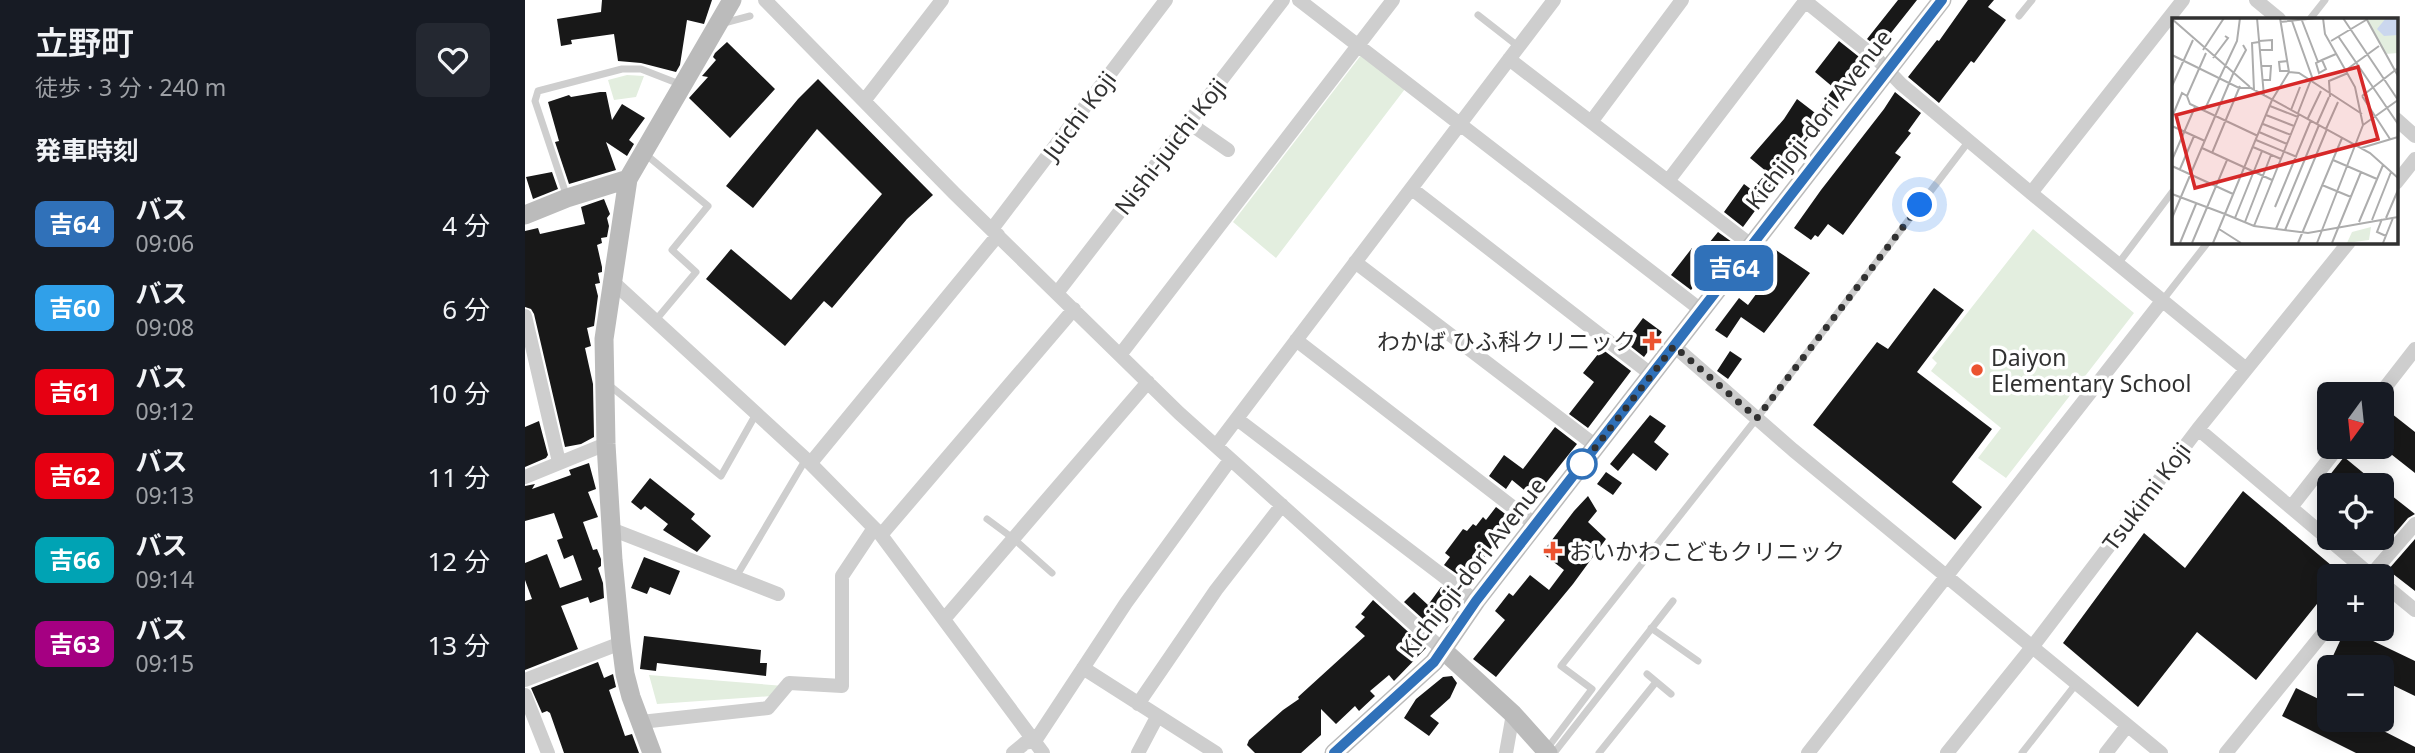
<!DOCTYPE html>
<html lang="ja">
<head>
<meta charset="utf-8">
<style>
  body { margin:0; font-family:"Noto Sans","Noto Sans JP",sans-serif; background:#242831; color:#f1f3f6; height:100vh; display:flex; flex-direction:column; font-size:26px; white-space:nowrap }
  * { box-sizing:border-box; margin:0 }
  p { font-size:23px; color:#9ea1a6 }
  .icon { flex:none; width:38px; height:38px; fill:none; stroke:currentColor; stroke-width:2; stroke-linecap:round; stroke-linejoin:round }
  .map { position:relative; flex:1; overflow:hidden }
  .drawer { display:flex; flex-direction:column; background:#171b24; width:525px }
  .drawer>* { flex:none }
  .badge { padding:0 14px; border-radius:10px; font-size:24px; line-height:46px }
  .needle { width:46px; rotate:195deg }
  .controls { position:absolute; left:1792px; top:382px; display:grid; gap:14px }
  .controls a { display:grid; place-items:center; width:77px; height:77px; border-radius:10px; background:#171b24; box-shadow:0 4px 18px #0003; font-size:35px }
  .you { position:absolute; width:35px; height:35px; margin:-18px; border:5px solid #fff; border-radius:50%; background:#1a73e8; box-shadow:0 0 0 10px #1a73e833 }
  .map>.badge { position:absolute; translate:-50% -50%; box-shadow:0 0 0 4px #fff }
  h2 { padding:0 35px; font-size:26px; line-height:63px }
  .round { display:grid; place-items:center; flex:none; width:74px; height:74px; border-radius:10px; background:#242831 }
  .headline { display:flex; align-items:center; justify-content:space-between; height:119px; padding:0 35px }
  h1 { font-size:33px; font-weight:600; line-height:52px }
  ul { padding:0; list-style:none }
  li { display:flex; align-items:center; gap:21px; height:84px; padding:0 35px }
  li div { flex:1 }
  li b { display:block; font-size:26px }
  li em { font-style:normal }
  li .badge { min-width:77px; font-weight:700; text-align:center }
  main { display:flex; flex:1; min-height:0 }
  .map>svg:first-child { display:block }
</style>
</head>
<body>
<main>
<section class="drawer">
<div class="headline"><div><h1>立野町</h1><p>徒歩 · 3 分 · 240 m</p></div><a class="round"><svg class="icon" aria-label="heart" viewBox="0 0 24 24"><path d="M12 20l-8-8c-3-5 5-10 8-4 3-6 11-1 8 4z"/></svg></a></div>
<h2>発車時刻</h2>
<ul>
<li><span class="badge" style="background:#3071b9;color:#fff">吉64</span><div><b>バス</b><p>09:06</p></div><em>4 分</em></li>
<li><span class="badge" style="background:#30a0e9;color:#fff">吉60</span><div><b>バス</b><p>09:08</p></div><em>6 分</em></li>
<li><span class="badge" style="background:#e60012;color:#fff">吉61</span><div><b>バス</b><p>09:12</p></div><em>10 分</em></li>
<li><span class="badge" style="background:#e60012;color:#fff">吉62</span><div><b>バス</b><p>09:13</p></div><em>11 分</em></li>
<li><span class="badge" style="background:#00a3b4;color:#fff">吉66</span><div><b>バス</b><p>09:14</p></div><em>12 分</em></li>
<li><span class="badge" style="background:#a50082;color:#fff">吉63</span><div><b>バス</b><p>09:15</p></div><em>13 分</em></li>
</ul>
</section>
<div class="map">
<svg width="1890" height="753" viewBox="0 0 1890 753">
  <rect width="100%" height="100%" fill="#fff"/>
  <path fill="#e3eedf" d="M840 50 883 85 751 258 708 222Z
    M102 75 119 76 111 97 89 100 83 80Z
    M1508 229 1609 313 1481 478 1453 458 1476 428 1406 371 1412 363 1407 358Z
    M124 675 259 686 247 696 132 704Z"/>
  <path fill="#181818" d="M77 0H187L179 24 162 20 155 65 151 72 116 63 93 61 89 34 46 40 47 44 36 46 32 19 76 12Z
    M1373 0H1392L1354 48 1342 39Z
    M1443 0H1469L1463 7 1481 20 1449 63 1446 61 1414 103 1383 77 1412 40 1414 41Z
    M1314 41 1343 64 1304 114 1295 106 1309 88 1290 72Z
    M202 42 250 89 205 138 164 98 183 77 177 76 191 60 188 57 190 53Z
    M293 79 408 195 382 219 307 308 299 301 260 346 181 279 206 249 266 300 357 194 292 129 228 208 201 186 273 99Z
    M75 92H81L87 120 97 104 120 118 104 140 109 144 102 156 81 142 91 170 44 184 30 142 34 141 23 102 44 95 46 97Z
    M1370 92 1396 113 1383 131 1386 133 1370 153 1376 157 1318 235 1303 224 1293 237 1290 235 1286 240 1269 228 1296 190 1359 109Z
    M1272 99 1298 119 1218 227 1199 212 1219 184 1227 190 1242 172 1225 158 1259 119Z
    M27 172 33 189 8 199 1 177Z
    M79 199 85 214 82 218 84 226 82 237 76 238 77 243 72 245 77 267V272L73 273 75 283 70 284 73 296 69 326 62 328 66 346 60 348 68 384 69 437 56 444 40 447 9 314 6 309 0 307V231L13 228 15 234 60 224 56 207Z
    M1193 232 1207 242 1166 290 1146 275 1167 248 1175 254Z
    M1248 248 1285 273 1239 333 1216 317 1202 338 1190 330 1214 298 1223 305 1243 278 1232 270Z
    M1409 288 1439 310 1392 372 1467 429 1427 482 1457 507 1430 540 1288 425 1352 342 1363 349Z
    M1118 318 1137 332 1119 357 1100 342Z
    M1077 349 1106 371 1063 428 1044 414 1069 382 1058 373Z
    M1205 351 1217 359 1203 379 1192 371Z
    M1857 406 1890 432V473L1857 447Z
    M1125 415 1141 426 1129 442 1144 454 1131 471 1108 453 1093 471 1085 464Z
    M14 421 23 455 21 458 0 467V427Z
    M1030 427 1052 444 1009 498 987 480 981 489 964 476 979 455 998 469Z
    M1819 457 1853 485H1797Z
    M64 463 71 489 63 492 73 517 58 522 68 550 72 549 76 559V566L73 568 78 583 79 598 65 603 63 597 36 606 53 649 0 670V601L7 599 0 580V563L22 554 35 588 57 580 48 555 39 559 32 540 38 538 29 513 0 521V486L10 484 7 489 46 475 44 470Z
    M1081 472 1097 483 1088 495 1072 484Z
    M125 478 170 514 166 519 186 536 172 552 138 530 143 524 120 506 116 510 106 502Z
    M1857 488 1890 514 1883 518 1866 538 1857 530Z
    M1718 491 1819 576H1804V589L1731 680 1672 632 1613 707 1538 643 1619 533 1660 568Z
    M1063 496 1072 511 1063 522 1081 539 1048 584 971 677 948 659 980 620 970 611 984 593 988 596 1005 575 1024 590 1039 570 1017 553 1049 511Z
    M971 507 987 519 952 568 946 573 938 567 932 574 919 565 925 557 920 553 938 529 942 531 948 524 951 526 958 517 961 520Z
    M1890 539V591L1863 570Z
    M119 557 155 571 145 595 125 587 122 594 106 588Z
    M916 587 931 598 908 628 879 602 889 592 903 605Z
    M848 600 901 648 869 681 864 675 845 691 850 696 834 711 830 706 811 724 796 709V735L776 753H730L722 745 724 740 758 710 774 699 773 697 840 636 830 627 840 617 836 614Z
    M1821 628 1890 661V696L1857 680V667H1831L1808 656Z
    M119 636 236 650 235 663H242L241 676 132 663 131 671 115 669Z
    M73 662 79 678 88 674 91 687 84 690 100 736 107 734 114 753H39L25 713 22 711 17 713 6 688Z
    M927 676 932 683 925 698 905 716 914 723 904 736 879 718 891 699 918 677Z
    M1771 688 1804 704V719H1835L1890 747V753H1831L1757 716Z"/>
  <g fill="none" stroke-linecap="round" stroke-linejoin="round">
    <path stroke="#cecece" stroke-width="7" d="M953 15 994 47
      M1494 16 1507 0
      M1785 19 1800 0
      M199 23 225 16
      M119 153 183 206 147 250 171 272 130 321
      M42 197 10 101 13 91 97 69H116L157 85
      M1593 264 1648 191
      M1637 301 1683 242
      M84 385 196 476 231 414
      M462 519 489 539 527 573
      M211 577 278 464 283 461
      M1126 628 1173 661
      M1122 674 1146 694
      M1021 750 1067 689 1036 666 1232 418 1444 141
      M1029 753 1148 601
      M1074 753 1131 682
      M1497 753 1551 684"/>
    <path stroke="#cecece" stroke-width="14" d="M240 0 429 193 654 413 918 650
      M774 0 1176 310
      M1279 0 1352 59 1376 84 1506 193 1721 369
      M1731 0 1754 19
      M984 59 1226 245
      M339 101 417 0
      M1871 119 1890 136
      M1066 122 1157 0
      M664 123 703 150
      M1143 181 1281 0
      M1871 183 1890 159
      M887 189 1127 375
      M1506 193 1658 0
      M467 229 641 0
      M830 262 1071 446
      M88 282 283 461 356 535 518 753
      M532 293 758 0
      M0 316 34 462
      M771 340 1011 525
      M1149 346 1268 450 1636 753
      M595 355 868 0
      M1855 394 1890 349
      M712 419 951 601
      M1673 429 1847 576
      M691 446 1029 0
      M283 461 289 459 473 235
      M0 477 81 444
      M1767 506 1814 446
      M86 529 253 594
      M356 535 549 309
      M1845 576 1890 524
      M1857 583 1890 610
      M420 618 623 382
      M558 668 691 753
      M0 680 96 643
      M0 695 23 753
      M613 704 691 590 757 505
      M116 722 243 708 264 683 317 686V576L349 528
      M488 753 500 743 510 741 601 603 705 460
      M613 753 632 717
      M981 753 988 714
      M1283 753 1637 301
      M1422 753 1508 646 1673 429 1824 242
      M1581 753 1602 726
      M1701 753 1804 626"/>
    <path stroke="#bbb" stroke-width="19" d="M0 215 42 198 103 179
      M918 650 988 714 1023 753
      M127 753 106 697 100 674 96 643 88 560 81 444 79 339 103 179 207 0
      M809 753 909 662 951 601 1417 0"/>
  </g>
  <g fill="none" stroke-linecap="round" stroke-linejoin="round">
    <g stroke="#fff" stroke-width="16">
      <path id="line" d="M809 753 909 662 951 601 1417 0"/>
    </g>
    <use href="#line" stroke="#3071b9" stroke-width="10"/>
    <path stroke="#313131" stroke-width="7" stroke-dasharray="0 12.6" d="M1057 464 1056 466 1149 346 1232 418 1395 205"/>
  </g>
  <g fill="#eb5330" stroke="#fff" stroke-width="2.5">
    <path d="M1123.5 330.5h7v7h7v7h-7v7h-7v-7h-7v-7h7z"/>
    <circle cx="1452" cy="370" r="7"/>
    <path d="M1024.5 540.5h7v7h7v7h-7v7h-7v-7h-7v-7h7z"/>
  </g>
  <circle fill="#fff" stroke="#3071b9" stroke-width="3.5" cx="1057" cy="464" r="14"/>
  <g text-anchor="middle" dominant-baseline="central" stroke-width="7" stroke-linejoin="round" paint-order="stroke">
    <g font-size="23" fill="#313131" stroke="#fff">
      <text transform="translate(554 115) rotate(-53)">Juichi Koji</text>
      <text transform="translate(1293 119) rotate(-52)">Kichijoji-dori Avenue</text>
      <text transform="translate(645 146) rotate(-52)">Nishi-juichi Koji</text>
      <text transform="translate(1621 496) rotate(-53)">Tsukimi Koji</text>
      <text transform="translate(947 567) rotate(-52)">Kichijoji-dori Avenue</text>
    </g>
    <g font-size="23" fill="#313131" stroke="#fff" text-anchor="start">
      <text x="1111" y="341" text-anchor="end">わかば ひふ科クリニック</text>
      <text x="1466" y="357">Daiyon<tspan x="1466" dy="26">Elementary School</tspan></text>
      <text x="1044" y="551">おいかわこどもクリニック</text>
    </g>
  </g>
  <g transform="translate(1647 18)">
    <rect width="226" height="226" fill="#fff"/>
    <path d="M198 0H226V35L213 36 194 2ZM199 209 197 222 175 225 180 214Z" fill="#e3eedf"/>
    <path d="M214 0H226V17L212 18 205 11Z" fill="#cbd7ee"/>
    <path fill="none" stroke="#adadad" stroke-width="2" d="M85 0 92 78M129 0 146 44M171 0 226 82M194 0 226 58M0 1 78 69M120 3 140 59 126 95M108 4 145 0M166 18 226 106M87 23 100 22V32H88M159 23 194 2M31 32 52 0M34 35 15 78 18 86 86 118M0 37 67 70H79L198 135 226 160M41 40 56 20 53 18M150 42 154 51 147 55 144 45 150 42 164 36M116 43 107 44 108 53H117M90 48H99L98 62H91M174 52 207 28M117 54 127 55 190 96M61 56 74 32 71 27M0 68 21 22M82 72 80 25 87 24M190 78 218 121M190 78 226 50M158 79 157 63 176 55M98 88 126 99M119 92 128 69M32 93 65 23 68 0M94 97 122 108M0 99 10 75 15 78M136 100 149 73M91 106 119 117M145 106 157 79M191 107 226 82M0 108 33 123M154 111 166 84M87 114 115 126M84 122 125 139M81 129 109 141M30 130 100 162M189 130 226 119M40 135 68 68M0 142 23 89M161 142 205 161M0 148 61 176M8 151 22 118M150 167 179 179M0 176 53 196M103 189 139 102M53 196 82 208 136 215 226 199M0 200 61 56M63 200 90 133M214 200 226 172M210 201 205 214 214 218M200 202 219 154M73 204 99 137M187 204 211 147M82 208 127 96M47 211 69 225M104 211 147 107M113 212 155 111M8 225 24 186M20 225 55 142M41 225 100 82 117 54 108 0M126 225 170 120M145 225 191 107 183 69 153 16 151 0M160 225 189 154M211 225 221 200"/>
    <path fill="#d62828" fill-opacity="0.15" stroke="#d62828" stroke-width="3.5" d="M186 49 206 121 23 170 4 97Z"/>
    <rect width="226" height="226" fill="none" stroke="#313131" stroke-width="3.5"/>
  </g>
</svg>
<div class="controls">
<a><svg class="needle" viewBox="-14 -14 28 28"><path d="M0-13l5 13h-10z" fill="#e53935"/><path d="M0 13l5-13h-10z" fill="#9ea1a6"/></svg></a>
<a><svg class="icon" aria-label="locate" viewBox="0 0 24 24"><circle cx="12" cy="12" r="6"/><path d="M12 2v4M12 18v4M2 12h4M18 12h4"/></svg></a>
<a>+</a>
<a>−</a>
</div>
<div class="you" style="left:1395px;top:205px"></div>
<b class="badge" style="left:1209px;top:268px;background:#3071b9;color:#fff">吉64</b>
</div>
</main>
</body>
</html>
